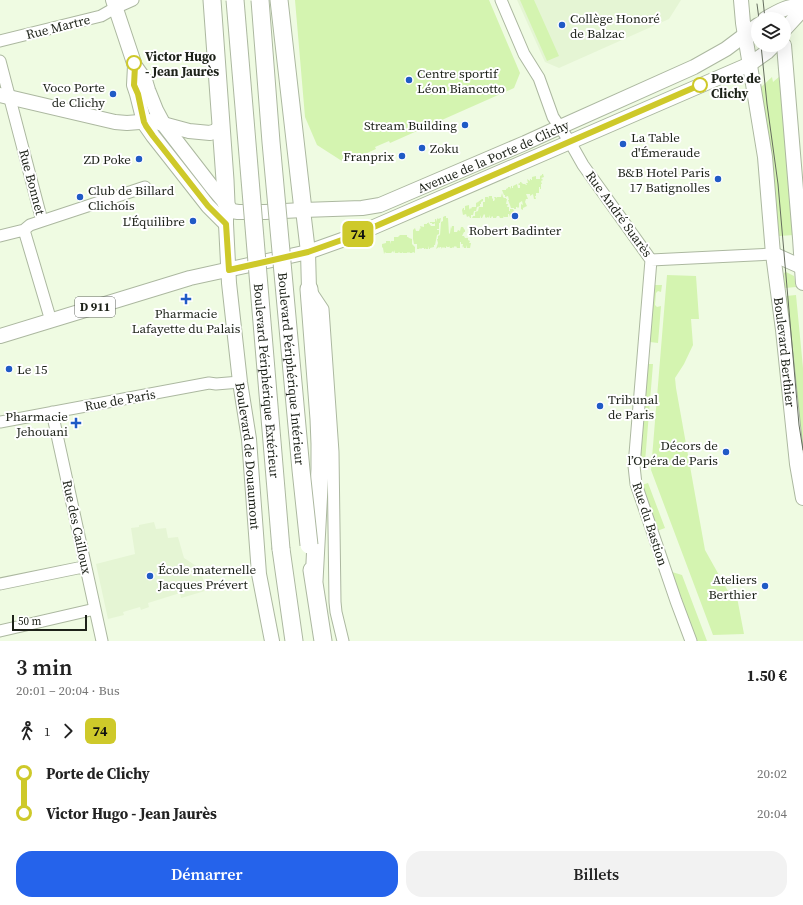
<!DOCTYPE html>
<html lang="fr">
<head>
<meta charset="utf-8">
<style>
  body { margin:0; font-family:"Source Serif 4",serif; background:#f2f2f2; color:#222; height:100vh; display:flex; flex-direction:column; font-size:15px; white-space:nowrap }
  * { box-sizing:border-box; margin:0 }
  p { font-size:13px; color:#767676 }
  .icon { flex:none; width:22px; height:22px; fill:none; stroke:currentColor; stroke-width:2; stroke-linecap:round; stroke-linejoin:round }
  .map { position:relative; height:641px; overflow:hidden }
  .side { display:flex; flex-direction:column; background:#fff; flex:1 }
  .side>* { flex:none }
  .badge { padding:0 8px; border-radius:6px; font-size:14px; line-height:26px }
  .buttons { position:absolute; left:751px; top:12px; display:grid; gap:8px }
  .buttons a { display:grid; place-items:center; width:40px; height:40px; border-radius:50%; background:#fff; box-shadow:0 4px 16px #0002; font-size:20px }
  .scale { position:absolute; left:12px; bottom:10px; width:75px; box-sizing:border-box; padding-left:4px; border:2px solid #1d2219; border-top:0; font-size:11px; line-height:14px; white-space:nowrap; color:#1d2219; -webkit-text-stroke:3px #fff; paint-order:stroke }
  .map>.badge { position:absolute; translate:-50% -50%; box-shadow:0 0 0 2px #fff }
  .legs { display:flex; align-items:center; gap:6px; height:44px; padding:0 16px; font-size:13px }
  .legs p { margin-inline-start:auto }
  .headline { display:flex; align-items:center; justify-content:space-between; height:68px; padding:0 16px }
  h1 { font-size:22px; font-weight:600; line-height:30px }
  .primary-button { display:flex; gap:8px; margin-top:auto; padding:8px 16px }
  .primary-button a { flex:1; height:46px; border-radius:16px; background:#2563eb; color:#fff; font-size:16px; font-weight:600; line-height:46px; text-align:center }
  .primary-button a+a { background:#f2f2f2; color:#222 }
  ul { padding:0 16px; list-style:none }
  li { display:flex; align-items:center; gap:14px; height:40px; font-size:15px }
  li i { display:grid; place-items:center; width:6px; height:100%; margin:0 5px; background:currentColor }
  li i::after { content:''; width:10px; height:10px; margin:-5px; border:3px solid; border-radius:50%; background:#fff }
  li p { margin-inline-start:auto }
  li:first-child i { background:linear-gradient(#0000 50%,currentColor 0) }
  li:last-child i { background:linear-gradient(currentColor 50%,#0000 0) }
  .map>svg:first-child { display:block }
</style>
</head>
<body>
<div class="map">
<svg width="803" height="641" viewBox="0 0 803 641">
  <rect width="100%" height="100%" fill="#effbe2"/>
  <path fill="#e5f5d4" d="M517 0H681L669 19 559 68 545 62Z
    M154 522 156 529 166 528 168 538 178 537 184 558 201 569 205 591 181 598 180 593 148 603 149 607 141 610 140 607 123 612 124 615 108 619 96 564 135 554 131 528 139 527V525Z"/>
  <path fill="#d4f4b0" d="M295 0H489L520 73 514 88 390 143 389 141 375 147 376 149 345 163 317 145 305 117Z
    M520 0H534L559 56 547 61Z
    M780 76 794 235 779 236 774 177 760 88 772 77 773 82Z
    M542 174H543L544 177 541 178 543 180 541 181 542 184H541V189H540V187H539V193H536V196H535L536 199H534L533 194 530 196V194H526L528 199H526L525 202 527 206 523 208V210L521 209V204L523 205 522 201 519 203V207L518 208 517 207H516V209H514V208H511L510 205 508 200H509L508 196 505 197V195H504L502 190H506V189L508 188V187H510L511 189V186H512V188H513V186L517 184 518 188H520V185H519L518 184 520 183V182H521L523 184H525L526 185H527L526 183H528L527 179 530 181V179H531V180H532V177L536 176V179H540V176L542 175Z
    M502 193 503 197 504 198H506V199H507L506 204H508L507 207H509V211H510V209H513L514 211H515L512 215V217H510L509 214H508V217H504V216L503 218H500L499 216H497L496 218H493V217L492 216 491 218H490V215L489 218 488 217 486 218V217L485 218V215L484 214 482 218H481L480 215V218H472L473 216H475V212L478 211 479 207H483V202H485V197H488V196L489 199V196H492V199L493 198V201H494L495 199 494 197H496L497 198V197H501Z
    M482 199H483V201L481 202V204H480V206L477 207 476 211H474L473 215H471V218H470L469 216 467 217 466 214 463 215 462 210 463 208H464V210H465V206L469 205V210L470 208 471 209 472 207H476V203L478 202Z
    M445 216H446V218H448L449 234 450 233 451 226 452 229V226H454V234V232H457L458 230 460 231 461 227H463L464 229 465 230V232H464L462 236H464L465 238H468V240L470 241 469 243H471L470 248H467L466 245V248H464L463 246 462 248 463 244H461V242H460V248H457L456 246 455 247 454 246V248L453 247 452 248H450L449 246V247H447L446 246V248H445L444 247 443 248 442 247 441 249V247H440L439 248V247L436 249 438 243 437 239H438V236L440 235 441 222 443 221V217Z
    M437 218 438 219 441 218 440 223H439V229H437V230H439V234L437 235 435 245H434V247L430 248V249H429L428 246V249H426V248L425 249H424V248H422L421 249 420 248 419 249H417V244H414L413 239V230L415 228 416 231H419L420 228 421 229 420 226 424 227V224H427V223H428V222L431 226H435V223L434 224H432V223H430V222H435V219H436L437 222Z
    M400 235H407V237H408L409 238 412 239V244L415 247V253L413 252 412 253H410L409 252 408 253 407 252V253H403V252L402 253H400V252L399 253 398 252V253H395V250L394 253 393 251 391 253H386L385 252 384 254 383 248 382 247V244L386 243V241H390V244L391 241H394V237H398Z
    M786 272 794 276 796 287 785 288 784 273Z
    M667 275 696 276 699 319H691L693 345 684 364 675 378 676 388 705 550 729 593 736 592 744 634 713 635 651 470Z
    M654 285H662L661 292 658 291 656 293 655 305 657 307 661 306 658 343 650 342Z
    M796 295 803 368V468L794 394 786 296Z
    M648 364H653L645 462H639Z
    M648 483 665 528 657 531 642 485Z
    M672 572 682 575 707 641H696Z"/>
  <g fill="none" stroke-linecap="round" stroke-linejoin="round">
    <g stroke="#acb8a0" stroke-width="13">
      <path id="minor" d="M501 0 524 54 539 78 553 117 570 142 583 165 651 260
        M0 41 101 16 115 8 133 0
        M0 61 42 221 145 187
        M24 230 51 321
        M0 236 24 230 30 225 42 221
        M651 260 634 466 636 484 676 601 691 641
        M651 260 773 254
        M311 291 323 309 333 452 335 602 336 612 343 641
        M52 412 102 641
        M0 422 209 383 216 384 240 382
        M0 584 78 568H86
        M0 631 95 609"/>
    </g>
    <g stroke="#acb8a0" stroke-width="16">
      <g id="major">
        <path id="s1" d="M113 0 135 66 145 80 148 90 156 110 164 125 212 187 232 211 238 212H265L303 210 362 208 380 205 525 143 560 127 694 67 726 49 758 25"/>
        <path id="s2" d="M741 0 743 23 765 157 773 254 783 330 797 464 803 498"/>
        <path d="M765 19C777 12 788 5 803 6"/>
        <path d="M784 30 803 9"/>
        <path d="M784 45 800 238 803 283"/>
        <path d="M135 66 134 85 137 94 144 122 146 126 153 136 168 155 208 206 226 224"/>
        <path d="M0 95 115 122 127 123 152 121 189 131 210 133 216 131 221 125"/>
        <path id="s3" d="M226 203V224L229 283 240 382 249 439 259 574 272 641"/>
        <path d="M303 210 308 252 309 289"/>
        <path d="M773 254 802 267"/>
        <path d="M0 336 190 278 308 252 353 236 750 64 767 52 774 45"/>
      </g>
    </g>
    <g stroke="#acb8a0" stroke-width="19">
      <path id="highway" d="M212 0 225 180 226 203
        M279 0 303 210
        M309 289 319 419 320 444V469L314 581
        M281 549 294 641
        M312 570 323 641"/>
    </g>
    <use href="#minor" stroke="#fff" stroke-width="11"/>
    <use href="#major" stroke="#fff" stroke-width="14"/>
    <use href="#highway" stroke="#fff" stroke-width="17"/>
    <path stroke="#656d5e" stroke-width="1" d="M763 0 765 19
      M757 4 759 19
      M761 45 767 104 778 184 799 425 803 450"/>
    <g stroke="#acb8a0" stroke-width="19" stroke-linecap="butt">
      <g id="highway-bridge">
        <path id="s4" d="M235 0 281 549"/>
        <path id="s5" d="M260 0 271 142 301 470 309 545"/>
      </g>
    </g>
    <use href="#highway-bridge" stroke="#fff" stroke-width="17"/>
  </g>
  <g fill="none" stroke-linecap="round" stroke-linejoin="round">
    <g stroke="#fff" stroke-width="9">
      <path id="line-1" d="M134 63 135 66 134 85 138 94 144 122 146 126 153 136 168 155 208 206 226 224 229 270 308 252 353 236 700 85"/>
    </g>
    <use href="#line-1" stroke="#cec92a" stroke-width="6"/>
  </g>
  <g fill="#205ac6" stroke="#fff" stroke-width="1.5">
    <circle cx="562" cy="25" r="4"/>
    <circle cx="409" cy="80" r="4"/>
    <circle cx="113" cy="94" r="4"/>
    <circle cx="465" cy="125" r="4"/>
    <circle cx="623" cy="144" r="4"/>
    <circle cx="422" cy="148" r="4"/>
    <circle cx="402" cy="156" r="4"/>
    <circle cx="139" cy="159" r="4"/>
    <circle cx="718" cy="179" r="4"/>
    <circle cx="80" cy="197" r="4"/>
    <circle cx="515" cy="216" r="4"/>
    <circle cx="193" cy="221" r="4"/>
    <path d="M184 293h4v4h4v4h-4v4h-4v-4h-4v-4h4z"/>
    <circle cx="9" cy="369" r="4"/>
    <circle cx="600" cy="406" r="4"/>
    <path d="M74 417h4v4h4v4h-4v4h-4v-4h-4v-4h4z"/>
    <circle cx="726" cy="452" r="4"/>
    <circle cx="150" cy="576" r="4"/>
    <circle cx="765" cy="586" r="4"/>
  </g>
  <g fill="#fff" stroke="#cec92a" stroke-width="2">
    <circle cx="134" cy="63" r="7"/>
    <circle cx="700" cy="85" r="7"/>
  </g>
  <g text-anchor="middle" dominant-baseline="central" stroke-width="4" stroke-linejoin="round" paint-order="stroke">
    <rect fill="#fff" stroke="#61645e" stroke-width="1" x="75" y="297" width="40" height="20" rx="3"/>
    <g font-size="12" font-weight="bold" fill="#1d2219">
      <text x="95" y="307">D 911</text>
    </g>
    <g font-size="13" fill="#1d2219" stroke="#fff" text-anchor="end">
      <text x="570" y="18" text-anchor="start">Collège Honoré<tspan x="570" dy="15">de Balzac</tspan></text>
      <text x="417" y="73" text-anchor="start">Centre sportif<tspan x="417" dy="15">Léon Biancotto</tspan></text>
      <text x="105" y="87">Voco Porte<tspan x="105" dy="15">de Clichy</tspan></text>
      <text x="457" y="125">Stream Building</text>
      <text x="631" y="137" text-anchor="start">La Table<tspan x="631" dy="15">d'Émeraude</tspan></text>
      <text x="430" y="148" text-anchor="start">Zoku</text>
      <text x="394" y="156">Franprix</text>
      <text x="131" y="159">ZD Poke</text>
      <text x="710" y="172">B&amp;B Hotel Paris<tspan x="710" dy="15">17 Batignolles</tspan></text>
      <text x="88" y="190" text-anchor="start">Club de Billard<tspan x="88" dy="15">Clichois</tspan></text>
      <text x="185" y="221">L'Équilibre</text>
      <text x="515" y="230" text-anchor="middle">Robert Badinter</text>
      <text x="186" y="313" text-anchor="middle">Pharmacie<tspan x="186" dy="15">Lafayette du Palais</tspan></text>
      <text x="17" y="369" text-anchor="start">Le 15</text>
      <text x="608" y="399" text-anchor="start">Tribunal<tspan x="608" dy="15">de Paris</tspan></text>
      <text x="68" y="416">Pharmacie<tspan x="68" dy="15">Jehouani</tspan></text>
      <text x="718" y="445">Décors de<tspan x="718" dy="15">l’Opéra de Paris</tspan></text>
      <text x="158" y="569" text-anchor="start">École maternelle<tspan x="158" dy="15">Jacques Prévert</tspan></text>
      <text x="757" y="579">Ateliers<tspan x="757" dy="15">Berthier</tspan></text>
    </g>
    <g font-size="13" fill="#1d2219" stroke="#fff">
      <text transform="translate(58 27) rotate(-14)">Rue Martre</text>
      <text stroke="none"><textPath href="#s1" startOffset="517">Avenue de la Porte de Clichy</textPath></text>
      <text transform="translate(32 182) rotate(75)">Rue Bonnet</text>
      <text transform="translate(619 214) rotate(54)">Rue André Suarès</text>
      <text stroke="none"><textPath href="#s2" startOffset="355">Boulevard Berthier</textPath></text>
      <text stroke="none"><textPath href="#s5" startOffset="370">Boulevard Périphérique Intérieur</textPath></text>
      <text stroke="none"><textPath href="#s4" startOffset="382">Boulevard Périphérique Extérieur</textPath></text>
      <text transform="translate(120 400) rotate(-10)">Rue de Paris</text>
      <text stroke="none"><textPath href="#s3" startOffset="254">Boulevard de Douaumont</textPath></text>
      <text transform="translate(650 524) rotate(72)">Rue du Bastion</text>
      <text transform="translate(77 527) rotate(78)">Rue des Cailloux</text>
    </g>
    <g font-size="13" font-weight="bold" fill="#1d2219" stroke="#fff" text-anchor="start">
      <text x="145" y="56">Victor Hugo<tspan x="145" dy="15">- Jean Jaurès</tspan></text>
      <text x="711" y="78">Porte de<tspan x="711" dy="15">Clichy</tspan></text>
    </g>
  </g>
</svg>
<div class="buttons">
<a><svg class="icon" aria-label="layers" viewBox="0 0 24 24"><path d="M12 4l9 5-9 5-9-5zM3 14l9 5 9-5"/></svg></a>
</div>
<div class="scale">50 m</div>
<b class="badge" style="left:358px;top:234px;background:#cec92a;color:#111">74</b>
</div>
<section class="side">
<div class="headline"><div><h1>3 min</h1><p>20:01 – 20:04 · Bus</p></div><b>1.50 €</b></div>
<div class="legs"><svg class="icon" aria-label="walk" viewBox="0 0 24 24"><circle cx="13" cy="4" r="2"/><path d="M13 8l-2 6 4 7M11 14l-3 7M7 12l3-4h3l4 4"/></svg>1<svg class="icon" aria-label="forward" viewBox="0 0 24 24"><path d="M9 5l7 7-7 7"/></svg><b class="badge" style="background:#cec92a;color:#111">74</b></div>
<ul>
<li><i style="color:#cec92a"></i><b>Porte de Clichy</b><p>20:02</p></li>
<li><i style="color:#cec92a"></i><b>Victor Hugo - Jean Jaurès</b><p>20:04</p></li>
</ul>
<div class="primary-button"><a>Démarrer</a><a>Billets</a></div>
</section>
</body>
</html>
